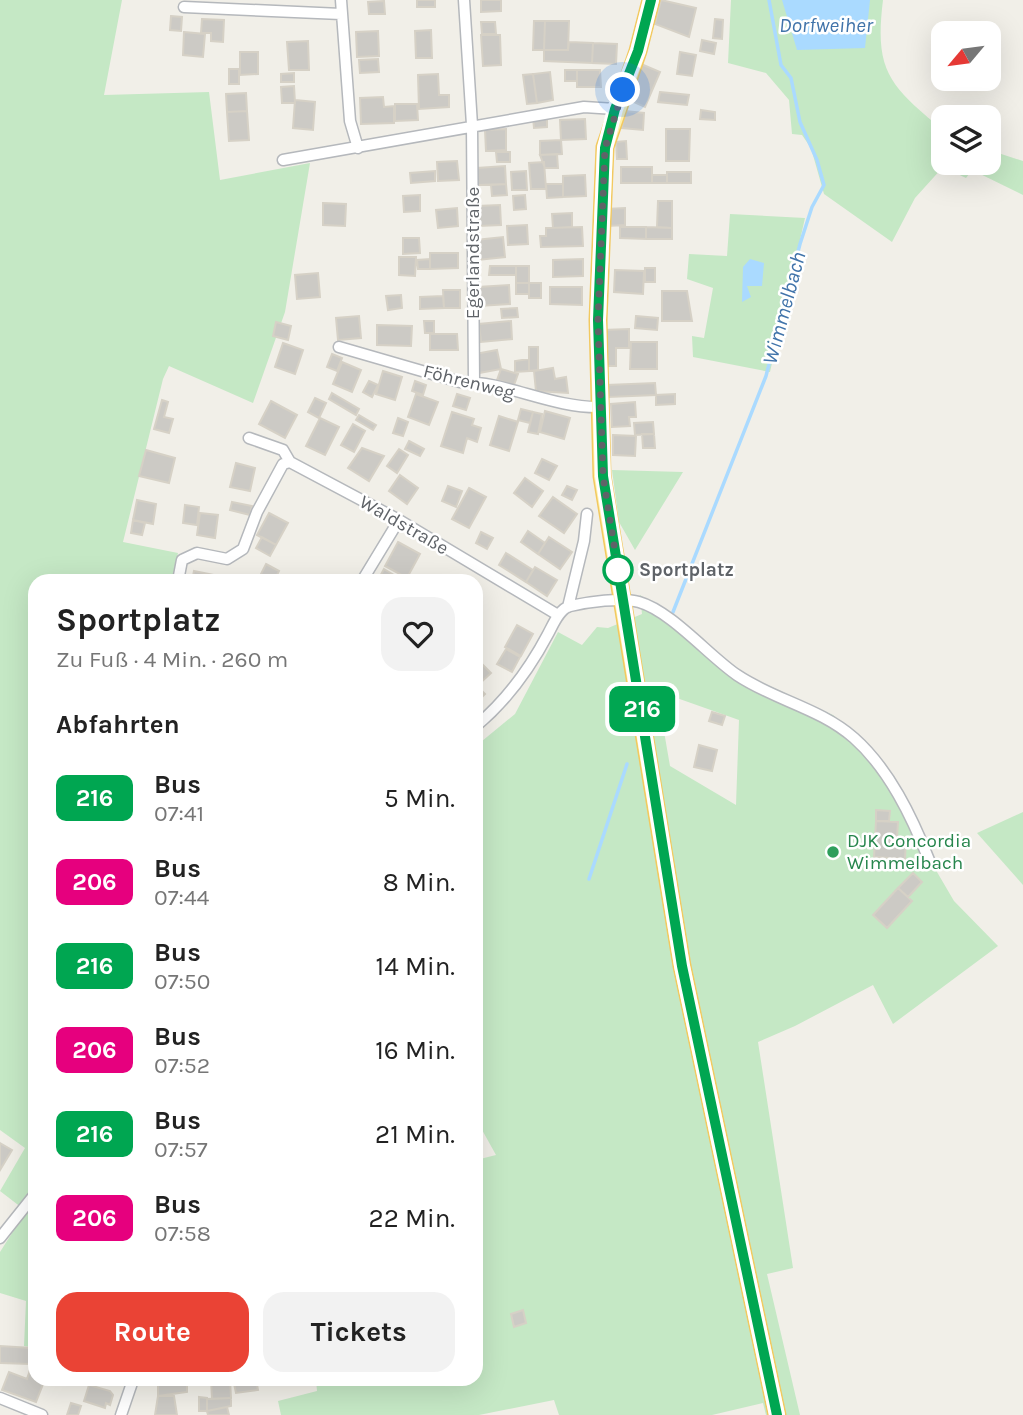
<!DOCTYPE html>
<html lang="de">
<head>
<meta charset="utf-8">
<style>
  body { margin:0; font-family:Karla,sans-serif; background:#f2f2f2; color:#222; height:100vh; display:flex; flex-direction:column; font-size:26px; white-space:nowrap }
  * { box-sizing:border-box; margin:0 }
  p { font-size:23px; color:#767676 }
  .icon { flex:none; width:38px; height:38px; fill:none; stroke:currentColor; stroke-width:2; stroke-linecap:round; stroke-linejoin:round }
  .map { position:relative; flex:1; overflow:hidden }
  .details { position:absolute; left:28px; top:574px; width:455px; height:812px; display:flex; flex-direction:column; background:#fff; border-radius:21px; box-shadow:0 7px 28px #0002 }
  .details>* { flex:none }
  .badge { padding:0 14px; border-radius:10px; font-size:24px; line-height:46px }
  .needle { width:46px; rotate:241deg }
  .fabs { position:absolute; left:931px; top:21px; display:grid; gap:14px }
  .fabs a { display:grid; place-items:center; width:70px; height:70px; border-radius:14px; background:#fff; box-shadow:0 7px 28px #0002; font-size:35px }
  .you { position:absolute; width:35px; height:35px; margin:-18px; border:5px solid #fff; border-radius:50%; background:#1a73e8; box-shadow:0 0 0 10px #1a73e833 }
  .map>.badge { position:absolute; translate:-50% -50%; box-shadow:0 0 0 4px #fff }
  h2 { padding:0 28px; font-size:26px; line-height:63px }
  .round { display:grid; place-items:center; flex:none; width:74px; height:74px; border-radius:21px; background:#f2f2f2 }
  .head { display:flex; align-items:center; justify-content:space-between; height:119px; padding:0 28px }
  h1 { font-size:33px; font-weight:700; line-height:52px }
  .action { display:flex; gap:14px; margin-top:auto; padding:14px 28px }
  .action a { flex:1; height:80px; border-radius:21px; background:#ea4335; color:#fff; font-size:28px; font-weight:700; line-height:80px; text-align:center }
  .action a+a { background:#f2f2f2; color:#222 }
  ul { padding:0; list-style:none }
  li { display:flex; align-items:center; gap:21px; height:84px; padding:0 28px }
  li div { flex:1 }
  li b { display:block; font-size:26px }
  li em { font-style:normal }
  li .badge { min-width:77px; font-weight:700; text-align:center }
  .map>svg:first-child { display:block }
</style>
</head>
<body>
<div class="map">
<svg width="1023" height="1415" viewBox="0 0 1023 1415">
  <rect width="100%" height="100%" fill="#f1efe8"/>
  <path fill="#c5e8c5" fill-rule="evenodd" d="M0 0H122L104 95 209 92 220 180 310 163 285 312 253 403 169 366 163 379 123 542 178 553 172 581H35V1348L24 1346 26 1301 0 1293V1252L26 1211 0 1191 25 1148 0 1130Z
    M731 0H883C874 72 890 86 943 130V163H989V150L1023 161V195L972 170 966 178 943 167 915 198 892 242 824 194 811 148 802 135 792 134 789 100 766 73 728 63Z
    M730 214 805 218 770 372 693 357 692 336 704 338 713 288 687 279 689 254 727 256Z
    M612 470 683 472 635 550 619 522Z
    M640 595 686 626 741 673 833 715 861 738 893 777 911 807 937 872 954 901 998 946 893 1024 873 985 795 1026 758 1042 793 1268 767 1274 800 1415H766L763 1403 712 1415H559L554 1400 479 1415H281L278 1401 317 1391 316 1379H476V1160L496 1155 476 1119V746L515 714 558 632 582 645 597 627 608 628 642 614ZM657 691 739 720 736 805 670 766Z
    M1023 812V885L977 833Z"/>
  <path fill="#aadaff" d="M782 0H870L865 48 797 50Z
    M750 259 764 263 762 286H747L751 297 742 302 743 267Z"/>
  <g fill="none" stroke-linecap="round" stroke-linejoin="round">
    <path stroke="#aadaff" stroke-width="3.5" d="M673 612 766 376 800 244 812 207 824 185 817 160 800 122 791 78 781 65 769 0
      M589 879 627 764"/>
  </g>
  <path fill="#cccac5" stroke="#d6d1c6" stroke-width="2" d="M417 0H435V7H417Z
    M481 0H501V11L481 12Z
    M661 0 696 8 689 37 655 24Z
    M384 1 385 14H369L368 2Z
    M171 16 182 17 181 31 170 30Z
    M202 19 224 20 223 42 211 41V33H201Z
    M715 19 723 20 722 39 713 38Z
    M534 21H545L544 50H533Z
    M545 21H569L568 50H544Z
    M481 22H495L496 34H482Z
    M431 30 432 58H416L415 31Z
    M378 31 379 56 357 57 356 32Z
    M184 32 205 34 203 57 183 55Z
    M481 35H500L501 65 483 66Z
    M702 40 716 43 714 54 700 51Z
    M308 41 309 70H289L287 42Z
    M569 42 593 43 592 63 544 61V50H568Z
    M593 43 617 44 616 64 592 63Z
    M240 52H258V74L240 75Z
    M680 52 696 55 692 76 677 74Z
    M378 59 379 72 360 73 359 60Z
    M641 64 660 72 645 107 627 99Z
    M229 69H239V84H229Z
    M565 70H577V81H565Z
    M577 70H600L601 87H577Z
    M550 72 553 100 537 103 533 74Z
    M294 73V82H281V74Z
    M438 74 439 95H449V107L419 109 418 75Z
    M533 74 537 103 527 104 523 75Z
    M294 86 295 103H282L281 87Z
    M660 92 689 95 687 105 658 102Z
    M246 93 247 111 227 112 226 94Z
    M383 97 384 107 394 106V123L361 124 360 98Z
    M295 100 315 102 313 130 293 128Z
    M395 104H417L418 120 395 121Z
    M701 110 715 112V120L700 119Z
    M247 111 249 140 229 141 227 112Z
    M624 111 644 113 643 130 622 128Z
    M547 116V127L534 128 533 117Z
    M585 119 586 139 561 140 560 120Z
    M506 129V150L486 151 485 130Z
    M666 129H690L689 161H666Z
    M561 140 562 154 540 155V141Z
    M626 141 627 159H617L616 142Z
    M496 152H510V162H497Z
    M557 154 558 168H545L540 155Z
    M457 161 459 180 438 181 437 162Z
    M544 162 546 189H531L529 163Z
    M505 166 506 184 478 185 477 168Z
    M621 167H652V183H621Z
    M435 171V181L411 183 410 173Z
    M526 171 527 190H512L511 172Z
    M667 172H691V183H667Z
    M585 175 586 196 563 197V176Z
    M652 175H667V183H652Z
    M506 184 507 195 492 196 491 185Z
    M546 184H563V197L547 198Z
    M420 195V211L404 212 403 196Z
    M525 195 526 209 514 210 513 196Z
    M658 201H672V228L657 227Z
    M323 203 346 204 345 226 323 225Z
    M500 205 501 225 478 226 477 206Z
    M457 208 458 226 438 228 436 210Z
    M625 208V225L607 226 606 209Z
    M572 213V227L553 228 552 214Z
    M527 225 528 244 508 245 507 226Z
    M582 227 583 246 541 247 540 236H546V228Z
    M620 227H646V239L620 238Z
    M646 227 672 228V239H646Z
    M503 237 505 257 478 260 476 240Z
    M403 238H419L420 253 403 254Z
    M430 253H458V268L430 269Z
    M399 257H416L415 276 399 275Z
    M430 259V269H418L417 260Z
    M583 259V276L553 277V260Z
    M490 266H516V275H489Z
    M516 266H529V283H516Z
    M645 268H655V282H645Z
    M615 270 644 271 643 294 614 292Z
    M318 273 320 297 297 299 295 275Z
    M516 283H529V294H516Z
    M529 283H541V298H529Z
    M509 285 510 304 479 306 478 287Z
    M550 287H582V305L550 304Z
    M443 290H460V308H444Z
    M662 291H687L692 321H662Z
    M401 295 402 308 388 310 386 296Z
    M443 296 444 308 420 309V297Z
    M517 308 518 317 502 318 501 309Z
    M359 316 361 338 338 340 336 318Z
    M636 316 658 318 657 330 635 328Z
    M424 321H434V333H425Z
    M511 321 512 339 481 342 479 324Z
    M276 322 291 326 288 340 273 336Z
    M377 325 412 326 411 346 377 345Z
    M629 329V348H616V366H604L603 330Z
    M430 334H457L458 350H430Z
    M631 342H657V369H630Z
    M283 343 303 350 295 374 275 367Z
    M529 347H538V370L529 371Z
    M497 350 501 369 479 373 475 354Z
    M332 354 342 358 337 371 327 367Z
    M529 359V371L515 372V361Z
    M342 362 361 370 352 392 333 384Z
    M553 368 555 379 566 377 568 393 536 391 534 371Z
    M501 369 518 374 514 385 497 380Z
    M383 371 402 377 395 400 376 394Z
    M369 381 378 385 372 397 363 392Z
    M415 381 426 385 423 395 412 391Z
    M655 383 656 395 608 397 607 385Z
    M332 393 359 409 356 415 329 399Z
    M416 394 438 402 429 425 408 417Z
    M457 394 470 398 466 410 453 406Z
    M675 394V404L656 405V395Z
    M315 398 326 403 319 418 308 412Z
    M162 400 168 402 164 417 173 419 169 433 154 429Z
    M271 401 297 415 285 438 259 424Z
    M635 402 636 417H629L630 426 612 427 611 404Z
    M521 409 533 412 530 423 518 420Z
    M545 411 570 418 564 439 540 432Z
    M452 412 474 419 472 425 481 428 477 442 467 438 463 453 441 446Z
    M533 412 542 414 538 434 528 432Z
    M359 415 376 425 373 430 356 420Z
    M499 416 518 422 509 451 490 445Z
    M320 418 339 427 325 455 306 446Z
    M398 418 408 422 403 436 393 433Z
    M653 422 654 434 635 435 634 423Z
    M353 424 365 431 354 452 341 445Z
    M642 434H654L655 448H643Z
    M613 435 636 436 635 456 613 455Z
    M409 441 424 449 420 456 405 449Z
    M362 448 384 456 369 481 348 468Z
    M399 449 408 455 397 473 387 466Z
    M146 450 175 458 169 483 139 476Z
    M542 459 557 466 549 480 535 473Z
    M236 463 255 468 250 491 230 487Z
    M400 475 418 488 407 504 389 491Z
    M525 478 543 491 532 507 514 493Z
    M448 486 462 491 456 507 442 501Z
    M567 486 577 490 572 500 562 495Z
    M469 488 486 497 469 528 452 519Z
    M553 497 577 514 564 533 539 516Z
    M137 500 156 504 153 524 133 520Z
    M232 502 252 506 250 515 230 510Z
    M185 505 199 507 197 525 183 523Z
    M200 513 218 515 215 538 197 535Z
    M269 513 288 523 276 545 257 535Z
    M133 520 145 523 142 535 131 533Z
    M528 531 545 543 538 554 521 542Z
    M481 532 493 538 487 549 476 543Z
    M262 537 276 545 270 556 256 548Z
    M549 537 572 552 560 569 538 554Z
    M398 542 420 554 407 578 385 566Z
    M506 553 533 570 526 582 499 565Z
    M266 564 279 571 274 581 260 576Z
    M535 567 557 580 547 596 526 582Z
    M384 569 399 578 397 581 378 580Z
    M194 571 219 576 218 581H192Z
    M517 625 533 634 521 656 505 647Z
    M506 649 520 657 512 672 497 664Z
    M477 659 491 673 477 686 485 694 476 703Z
    M712 712 725 716 722 725 709 721Z
    M699 745 717 750 712 771 694 767Z
    M876 810 890 811 889 821H876Z
    M876 821 898 822 897 837 906 838 905 859 874 857Z
    M913 873 922 882 908 897 898 888Z
    M898 888 912 901 887 928 873 915Z
    M0 1143 12 1150 0 1170Z
    M523 1310 526 1323 514 1327 511 1314Z
    M0 1346 31 1348 30 1364 0 1363Z
    M30 1370 35 1371V1379H45L36 1402 2 1390 9 1372 27 1379Z
    M187 1379V1392L158 1396V1380Z
    M211 1379H230L231 1398 212 1399Z
    M233 1379H256L258 1390 236 1393Z
    M89 1385 110 1391 113 1395 110 1405 106 1403 105 1408 84 1401Z
    M158 1396H174L177 1415H155Z
    M199 1397 207 1398V1411H199Z
    M231 1398V1406L207 1411V1399Z
    M71 1403 81 1406 78 1415H67Z
    M227 1407 229 1415H208L207 1411Z"/>
  <g fill="none" stroke-linecap="round" stroke-linejoin="round">
    <g stroke="#b5b8bc" stroke-width="13">
      <path id="minor" d="M341 0 350 121 358 148
        M464 0 472 125 474 382
        M184 7 341 14
        M283 160 584 107 615 109
        M339 347 460 382C506 381 551 408 600 407
        M249 438 283 450 290 462 399 520 558 615
        M178 581 182 560 197 553 227 559 243 549 257 512 283 464 290 462
        M362 581 399 520
        M568 607 584 541 587 514
        M476 726C507 700 529 670 548 634 553 625 559 609 570 606 588 602 621 597 639 602 671 611 709 656 737 675 774 700 820 708 854 738 889 769 912 817 929 860
        M0 1238 35 1194
        M0 1398 42 1415
        M121 1415 133 1380"/>
    </g>
    <g stroke="#f2c960" stroke-width="19">
      <path id="primary" d="M651 0 638 51 605 147 598 320 602 476 682 966 777 1415"/>
    </g>
    <use href="#minor" stroke="#fff" stroke-width="10"/>
    <use href="#primary" stroke="#fff2af" stroke-width="16"/>
  </g>
  <g fill="none" stroke-linecap="round" stroke-linejoin="round">
    <g stroke="#fff" stroke-width="16">
      <path id="line" d="M651 0 638 51 615 109 605 148 598 320 603 476 682 966 777 1415"/>
    </g>
    <use href="#line" stroke="#00a651" stroke-width="10"/>
    <path stroke="#5f6368" stroke-width="7" stroke-dasharray="0 12.6" d="M618 570 603 476 598 320 605 148 623 90"/>
  </g>
  <circle fill="#fff" stroke="#00a651" stroke-width="3.5" cx="618" cy="570" r="14"/>
  <circle fill="#2e9e5b" stroke="#fff" stroke-width="2.5" cx="833" cy="852" r="7"/>
  <g text-anchor="middle" dominant-baseline="central" stroke-width="5" stroke-linejoin="round" paint-order="stroke">
    <g font-size="19" fill="#5f6368" stroke="#fff">
      <text transform="translate(473 253) rotate(-90)">Egerlandstraße</text>
      <text transform="translate(469 382) rotate(14)">Föhrenweg</text>
      <text transform="translate(404 525) rotate(30)">Waldstraße</text>
    </g>
    <g font-size="19" font-weight="bold" fill="#5f6368" stroke="#fff" text-anchor="start">
      <text x="639" y="570">Sportplatz</text>
    </g>
    <g font-size="19" fill="#27864d" stroke="#fff" text-anchor="start">
      <text x="847" y="841">DJK Concordia<tspan x="847" dy="22">Wimmelbach</tspan></text>
    </g>
    <g font-size="21" font-style="italic" fill="#4174aa" stroke="#fff">
      <text x="826" y="25">Dorfweiher</text>
      <text transform="translate(784 308) rotate(-75)">Wimmelbach</text>
    </g>
  </g>
</svg>
<div class="fabs">
<a><svg class="needle" viewBox="-14 -14 28 28"><path d="M0-13l5 13h-10z" fill="#e53935"/><path d="M0 13l5-13h-10z" fill="#767676"/></svg></a>
<a><svg class="icon" aria-label="layers" viewBox="0 0 24 24"><path d="M12 4l9 5-9 5-9-5zM3 14l9 5 9-5"/></svg></a>
</div>
<div class="you" style="left:623px;top:90px"></div>
<b class="badge" style="left:642px;top:709px;background:#00a651;color:#fff">216</b>
<section class="details">
<div class="head"><div><h1>Sportplatz</h1><p>Zu Fuß · 4 Min. · 260 m</p></div><a class="round"><svg class="icon" aria-label="heart" viewBox="0 0 24 24"><path d="M12 20l-8-8c-3-5 5-10 8-4 3-6 11-1 8 4z"/></svg></a></div>
<h2>Abfahrten</h2>
<ul>
<li><span class="badge" style="background:#00a651;color:#fff">216</span><div><b>Bus</b><p>07:41</p></div><em>5 Min.</em></li>
<li><span class="badge" style="background:#e6007e;color:#fff">206</span><div><b>Bus</b><p>07:44</p></div><em>8 Min.</em></li>
<li><span class="badge" style="background:#00a651;color:#fff">216</span><div><b>Bus</b><p>07:50</p></div><em>14 Min.</em></li>
<li><span class="badge" style="background:#e6007e;color:#fff">206</span><div><b>Bus</b><p>07:52</p></div><em>16 Min.</em></li>
<li><span class="badge" style="background:#00a651;color:#fff">216</span><div><b>Bus</b><p>07:57</p></div><em>21 Min.</em></li>
<li><span class="badge" style="background:#e6007e;color:#fff">206</span><div><b>Bus</b><p>07:58</p></div><em>22 Min.</em></li>
</ul>
<div class="action"><a>Route</a><a>Tickets</a></div>
</section>
</div>
</body>
</html>
